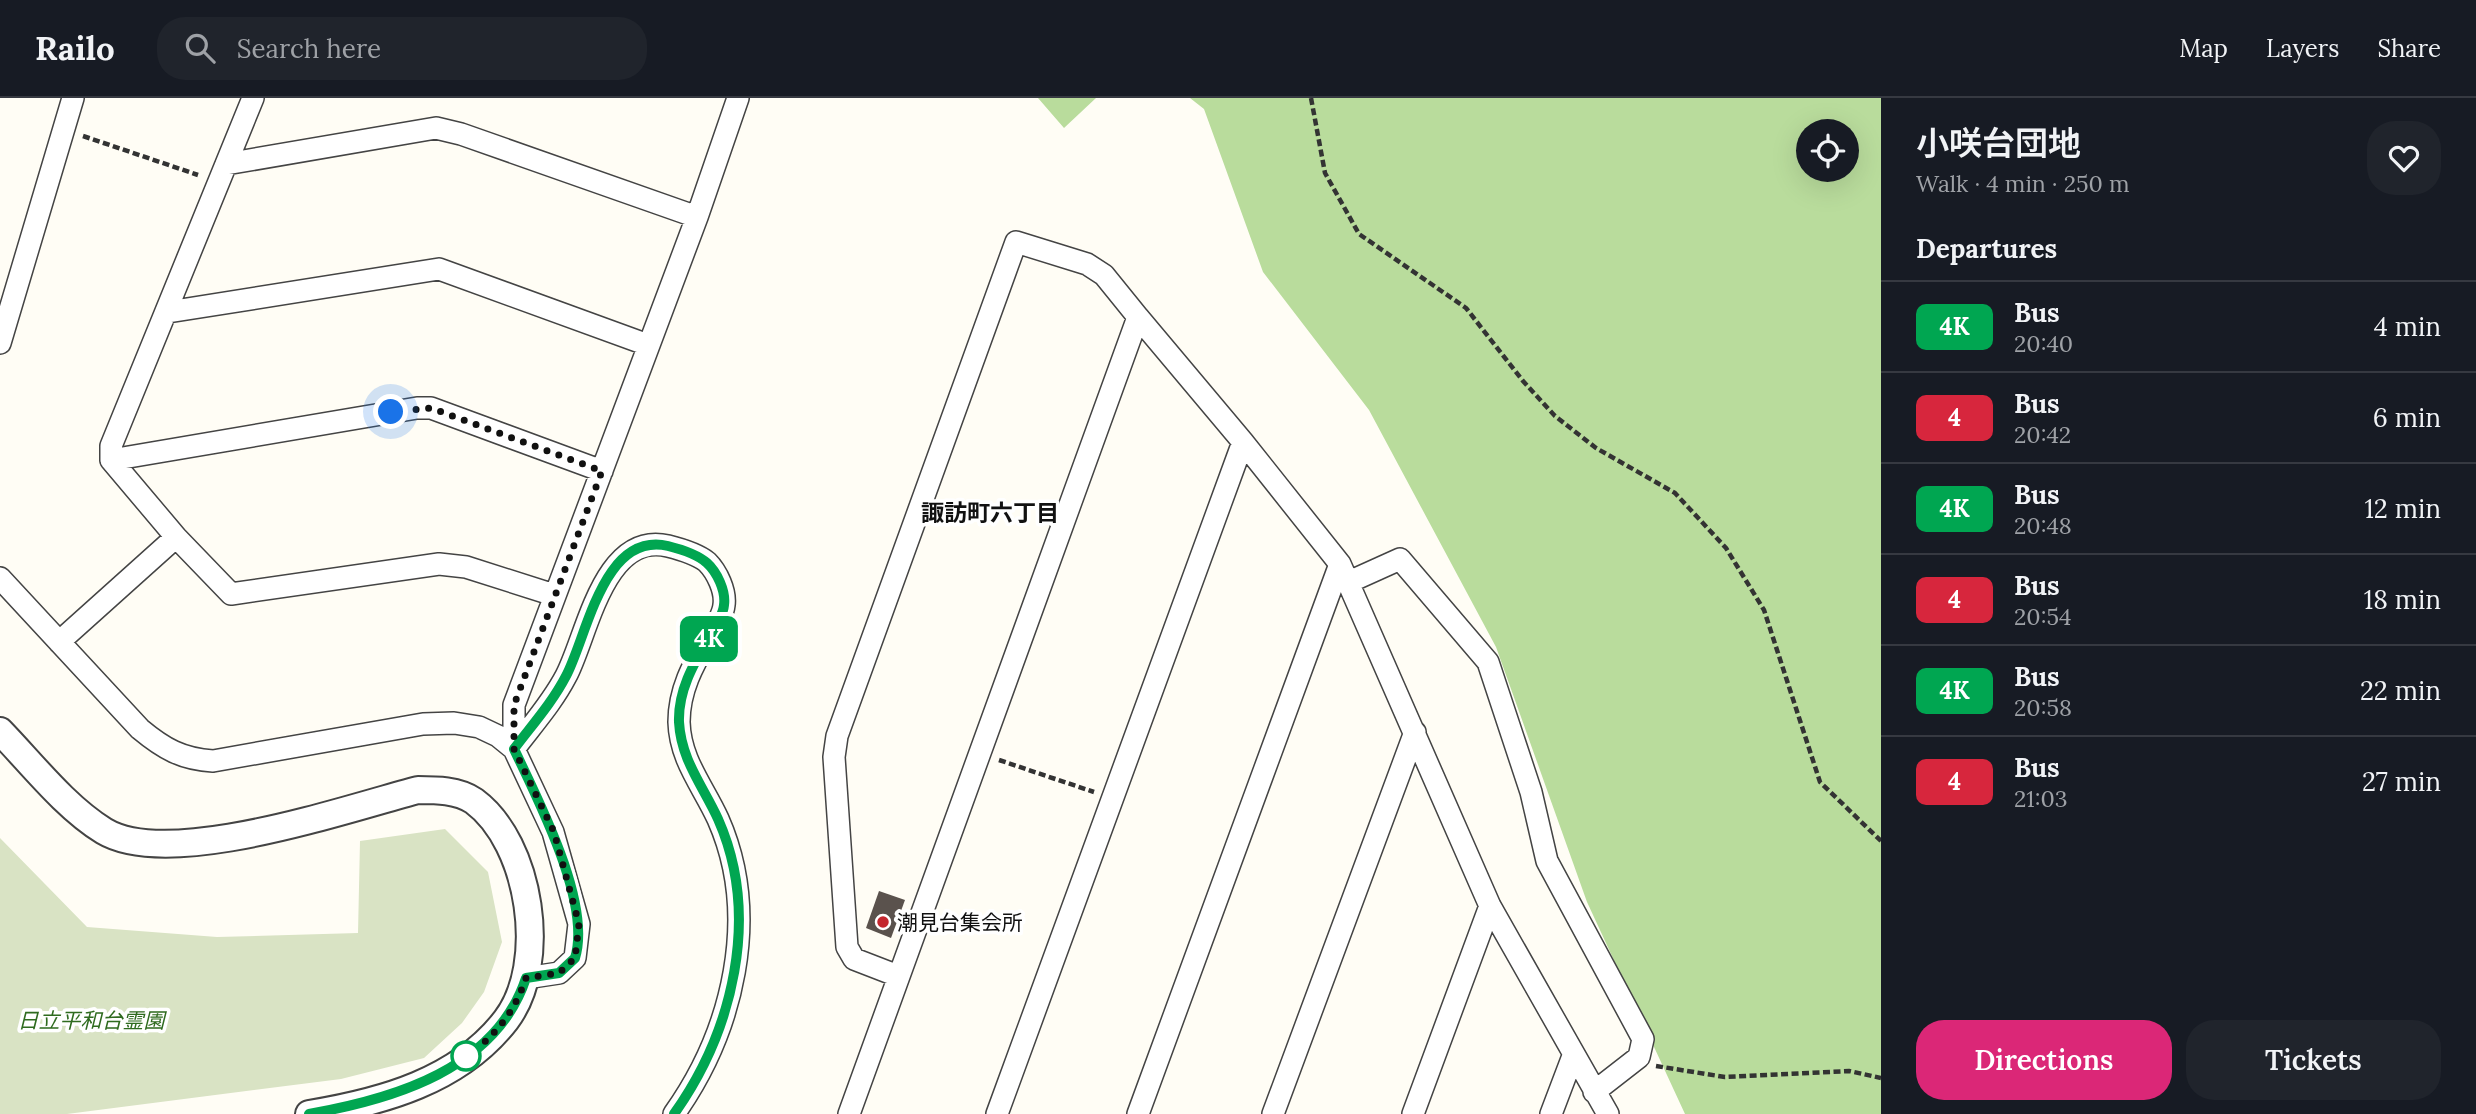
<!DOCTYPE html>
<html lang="en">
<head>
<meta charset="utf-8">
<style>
  body { margin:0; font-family:Lora,"Noto Sans JP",serif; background:#20242c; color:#f1f3f6; height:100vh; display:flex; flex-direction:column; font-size:26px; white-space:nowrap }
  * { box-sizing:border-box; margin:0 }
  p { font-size:23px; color:#9ea1a6 }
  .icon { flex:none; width:38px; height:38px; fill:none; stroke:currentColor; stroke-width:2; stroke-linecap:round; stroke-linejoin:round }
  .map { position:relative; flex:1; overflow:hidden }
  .drawer { display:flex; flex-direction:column; background:#171b24; width:595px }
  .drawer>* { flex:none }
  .badge { padding:0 14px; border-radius:10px; font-size:24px; line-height:46px }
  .fabs { position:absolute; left:1796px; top:21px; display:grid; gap:14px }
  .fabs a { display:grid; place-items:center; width:63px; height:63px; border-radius:50%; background:#171b24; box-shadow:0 7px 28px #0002; font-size:35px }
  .you { position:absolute; width:35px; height:35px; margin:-18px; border:5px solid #fff; border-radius:50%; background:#1a73e8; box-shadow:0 0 0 10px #1a73e833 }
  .map>.badge { position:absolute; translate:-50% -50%; box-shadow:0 0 0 4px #fff }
  h2 { padding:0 35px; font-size:26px; line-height:63px }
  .round { display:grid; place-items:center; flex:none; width:74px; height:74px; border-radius:28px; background:#20242c }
  .head { display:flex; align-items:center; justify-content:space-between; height:119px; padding:0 35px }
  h1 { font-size:33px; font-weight:600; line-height:52px }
  .primary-button { display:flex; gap:14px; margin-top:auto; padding:14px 35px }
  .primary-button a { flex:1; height:80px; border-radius:28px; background:#db2777; color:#fff; font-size:28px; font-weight:600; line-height:80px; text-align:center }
  .primary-button a+a { background:#20242c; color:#f1f3f6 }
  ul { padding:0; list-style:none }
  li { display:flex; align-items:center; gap:21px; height:91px; padding:0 35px; border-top:2px solid #363941 }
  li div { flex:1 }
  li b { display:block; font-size:26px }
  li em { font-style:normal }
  li .badge { min-width:77px; font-weight:700; text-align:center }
  header { display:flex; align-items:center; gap:42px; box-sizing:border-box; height:98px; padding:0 35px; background:#171b24; border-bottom:2px solid #363941 }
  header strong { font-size:33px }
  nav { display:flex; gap:38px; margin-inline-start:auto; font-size:24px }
  .search { width:490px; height:63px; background:#20242c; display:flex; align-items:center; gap:18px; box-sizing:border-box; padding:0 24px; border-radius:28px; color:#9ea1a6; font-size:26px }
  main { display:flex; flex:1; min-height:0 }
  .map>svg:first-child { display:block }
</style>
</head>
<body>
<header>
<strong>Railo</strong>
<div class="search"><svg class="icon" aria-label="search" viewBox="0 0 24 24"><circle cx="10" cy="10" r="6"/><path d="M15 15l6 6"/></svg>Search here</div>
<nav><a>Map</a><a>Layers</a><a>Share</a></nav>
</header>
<main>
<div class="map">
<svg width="1881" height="1016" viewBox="0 0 1881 1016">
  <rect width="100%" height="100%" fill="#fffdf5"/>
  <path fill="#b9dc9c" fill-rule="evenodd" d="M1038 0H1096L1064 30Z
    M1190 0H1881V1016H1685L1587 804 1496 549 1369 312 1263 174 1204 11ZM1808 33H1846V72H1808Z"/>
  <path fill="#d9e3c4" d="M445 731 488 774 502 844 484 894 462 925 424 960 341 981 67 1016H0V740L87 829 217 839 358 835 360 743Z"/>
  <path fill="#5a524d" d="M879 793 905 802 891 840 866 830Z"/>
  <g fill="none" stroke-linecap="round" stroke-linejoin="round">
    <g stroke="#444" stroke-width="24">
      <path id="minor" d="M253 0 111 348V362L176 439 231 496 439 466 466 469 554 497
        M226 66 436 30 461 36 697 119
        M168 214 439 171 648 247
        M0 245 73 0
        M111 362 417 310H431L602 373
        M0 480 140 631C164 651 182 661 213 663L423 626 454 625 479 629 498 638 514 651 553 734 579 826 575 860 559 875 526 880
        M1349 484 1400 461 1488 564 1531 694 1547 763 1643 941 1639 959 1594 994
        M59 544 176 439
        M514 651C532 627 552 605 566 578 587 539 603 433 668 448 680 451 697 456 707 464 717 474 726 493 724 507 723 518 714 531 708 541 693 567 679 592 679 624 680 662 703 688 718 721 761 818 733 933 674 1016
        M514 651V607L697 119 738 0
        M898 878 854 861 847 849 834 659 837 638 1016 144 1087 166 1104 177 1138 219
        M849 1016 1138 219 1243 344
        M997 1016 1243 344 1340 466 1490 808 1608 1016
        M1138 1016 1340 466
        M1273 1016 1415 634
        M1413 1016 1490 808
        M1551 1016 1573 958"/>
    </g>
    <g stroke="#444" stroke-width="30">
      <path id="tertiary" d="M0 633C32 666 65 709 104 733 169 772 345 711 418 692 436 692 458 692 474 703 531 745 549 866 506 922 459 983 382 1004 309 1016"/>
    </g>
    <path stroke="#333" stroke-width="4.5" stroke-dasharray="7 3.5" stroke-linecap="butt" d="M1311 0 1325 75 1359 136 1466 210 1523 283 1555 318 1596 350 1675 395 1726 450 1764 512 1820 684 1881 743
      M83 38 198 77
      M999 662 1094 694
      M1656 968 1725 979 1849 973 1881 980"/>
    <use href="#minor" stroke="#fff" stroke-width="21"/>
    <use href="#tertiary" stroke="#fff" stroke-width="26"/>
  </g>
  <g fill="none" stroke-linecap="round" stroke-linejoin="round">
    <g stroke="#fff" stroke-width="16">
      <path id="line" d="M309 1016C394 1001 496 971 526 880L559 875 575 860C592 805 538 702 514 651 532 627 552 605 566 578 587 539 603 433 668 448 680 451 697 456 707 465 717 474 726 493 724 507 723 518 714 531 708 541 693 567 678 593 679 624 681 662 703 688 718 721 761 818 733 933 674 1016"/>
    </g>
    <use href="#line" stroke="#00a651" stroke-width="10"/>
    <path stroke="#111" stroke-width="7" stroke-dasharray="0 12.6" d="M391 314 431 310 602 373 514 607V651L554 734 579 826 575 860 559 875 526 880C515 913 495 939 466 958"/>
  </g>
  <circle fill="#c4262e" stroke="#fff" stroke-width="2.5" cx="883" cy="824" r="7"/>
  <circle fill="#fff" stroke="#00a651" stroke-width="3.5" cx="466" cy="958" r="14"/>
  <g text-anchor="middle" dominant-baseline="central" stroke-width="7" stroke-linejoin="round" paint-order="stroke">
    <g font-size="21" fill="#111" stroke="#fff" text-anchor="start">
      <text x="897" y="824">潮見台集会所</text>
    </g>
    <g font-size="21" font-style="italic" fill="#2f6b1f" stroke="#fff">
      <text x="91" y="922">日立平和台霊園</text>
    </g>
    <g font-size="23" font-weight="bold" fill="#111" stroke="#fff">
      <text x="990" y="414">諏訪町六丁目</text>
    </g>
  </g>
</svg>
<div class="fabs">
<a><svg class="icon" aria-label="locate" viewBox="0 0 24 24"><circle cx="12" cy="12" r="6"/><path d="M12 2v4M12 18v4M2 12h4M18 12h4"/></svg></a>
</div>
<div class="you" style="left:391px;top:314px"></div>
<b class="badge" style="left:709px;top:541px;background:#00a651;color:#fff">4K</b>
</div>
<section class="drawer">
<div class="head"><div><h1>小咲台団地</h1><p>Walk · 4 min · 250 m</p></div><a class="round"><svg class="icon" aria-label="heart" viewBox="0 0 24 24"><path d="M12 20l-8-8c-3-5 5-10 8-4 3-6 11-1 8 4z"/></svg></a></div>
<h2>Departures</h2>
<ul>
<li><span class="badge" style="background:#00a651;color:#fff">4K</span><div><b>Bus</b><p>20:40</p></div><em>4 min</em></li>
<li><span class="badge" style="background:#d7263d;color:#fff">4</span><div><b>Bus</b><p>20:42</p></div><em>6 min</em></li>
<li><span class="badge" style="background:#00a651;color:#fff">4K</span><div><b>Bus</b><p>20:48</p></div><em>12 min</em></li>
<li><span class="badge" style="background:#d7263d;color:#fff">4</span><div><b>Bus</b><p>20:54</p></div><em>18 min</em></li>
<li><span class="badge" style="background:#00a651;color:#fff">4K</span><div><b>Bus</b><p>20:58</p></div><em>22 min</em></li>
<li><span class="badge" style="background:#d7263d;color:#fff">4</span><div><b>Bus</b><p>21:03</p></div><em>27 min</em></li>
</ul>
<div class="primary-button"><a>Directions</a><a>Tickets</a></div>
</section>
</main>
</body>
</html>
